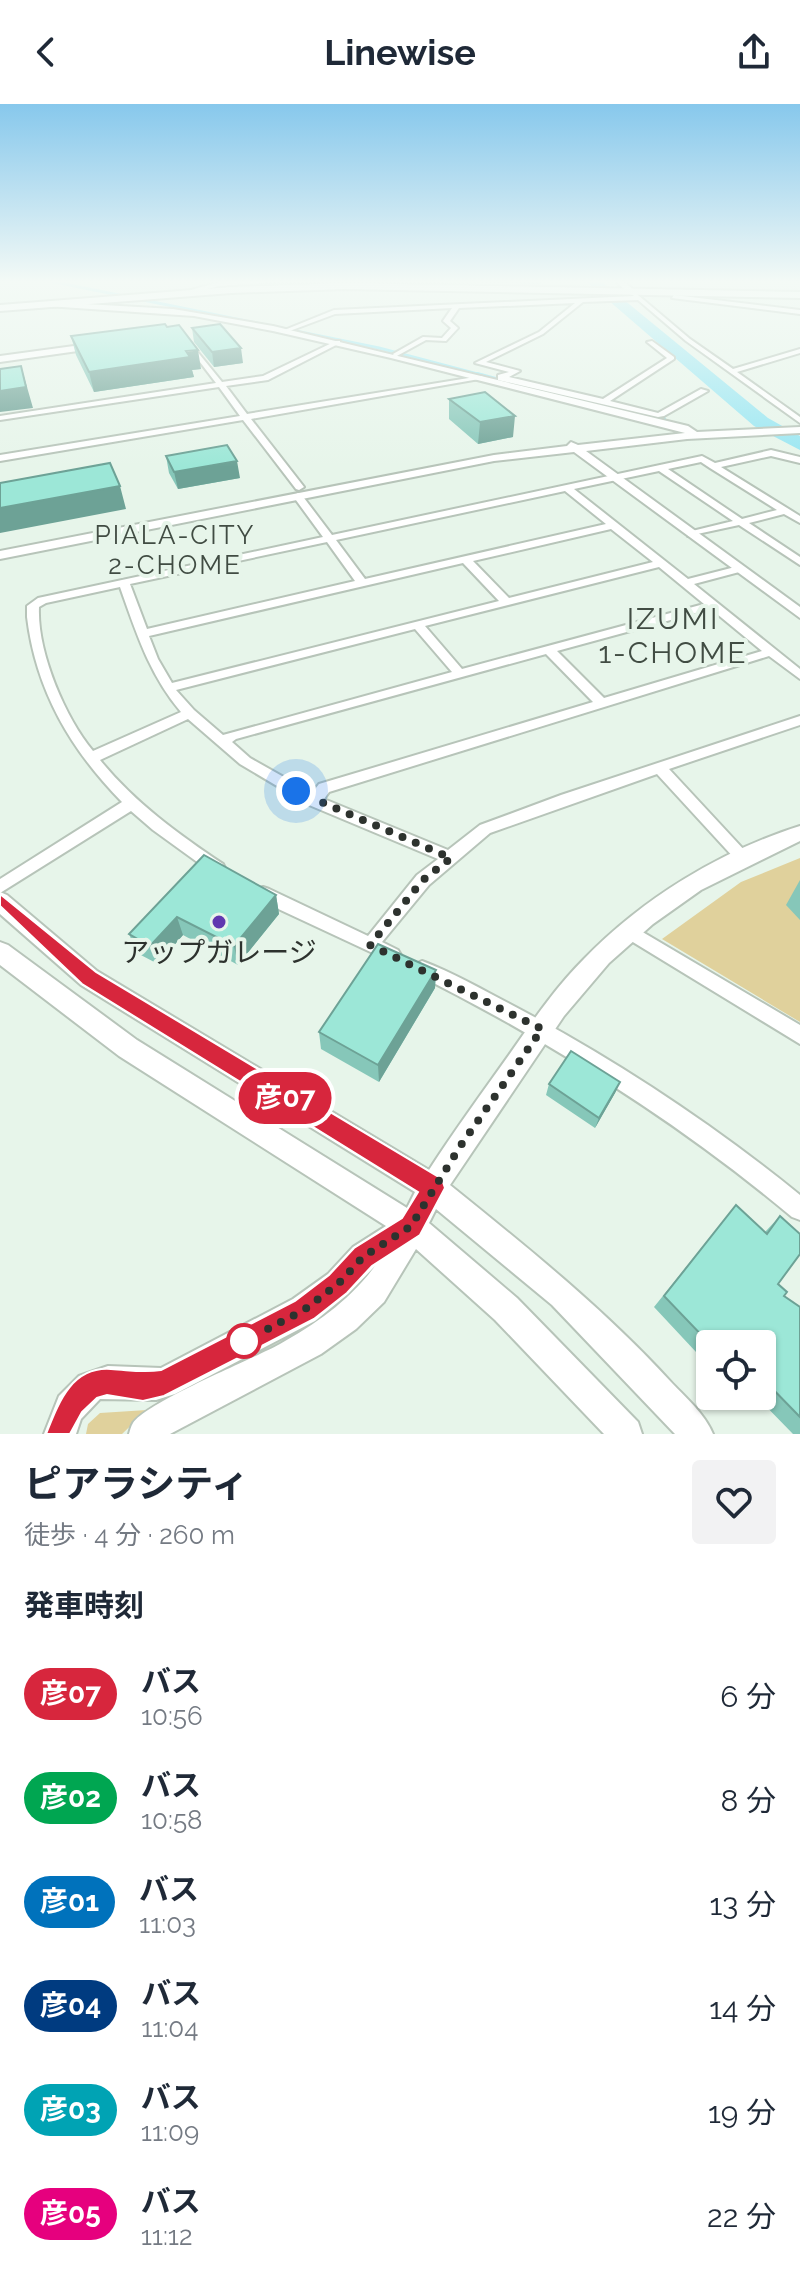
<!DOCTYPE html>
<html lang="ja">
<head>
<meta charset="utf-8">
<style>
  body { margin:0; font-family:Raleway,"Noto Sans JP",sans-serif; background:#f2f2f3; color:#1f2937; height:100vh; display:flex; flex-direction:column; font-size:30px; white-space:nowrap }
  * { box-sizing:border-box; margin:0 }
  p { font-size:26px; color:#747a83 }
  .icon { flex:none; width:44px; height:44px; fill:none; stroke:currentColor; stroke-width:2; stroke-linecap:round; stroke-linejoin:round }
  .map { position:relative; height:1330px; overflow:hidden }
  .panel { display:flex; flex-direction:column; background:#fff; flex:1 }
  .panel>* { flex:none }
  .badge { padding:0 16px; border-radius:26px; font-size:28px; line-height:52px }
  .buttons { position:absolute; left:696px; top:1226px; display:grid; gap:16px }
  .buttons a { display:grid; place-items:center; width:80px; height:80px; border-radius:8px; background:#fff; box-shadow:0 2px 6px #0004; font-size:40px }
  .you { position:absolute; width:40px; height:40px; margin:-20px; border:6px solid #fff; border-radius:50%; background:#1a73e8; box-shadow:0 0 0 12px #1a73e833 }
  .map>.badge { position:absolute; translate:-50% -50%; box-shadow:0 0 0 4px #fff }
  h2 { padding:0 24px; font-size:30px; line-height:72px }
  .round { display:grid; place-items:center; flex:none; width:84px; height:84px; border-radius:8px; background:#f2f2f3 }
  .overview { display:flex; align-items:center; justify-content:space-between; height:136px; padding:0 24px }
  h1 { font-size:38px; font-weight:700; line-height:60px }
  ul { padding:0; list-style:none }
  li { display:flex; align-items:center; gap:24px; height:104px; padding:0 24px }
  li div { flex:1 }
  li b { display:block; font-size:30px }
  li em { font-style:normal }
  li .badge { min-width:88px; font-weight:700; text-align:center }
  header { display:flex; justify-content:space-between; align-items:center; height:104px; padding:0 24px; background:#fff; font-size:36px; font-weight:700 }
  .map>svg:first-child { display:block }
</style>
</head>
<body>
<header><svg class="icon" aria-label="back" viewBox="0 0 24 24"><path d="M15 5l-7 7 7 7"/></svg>Linewise<svg class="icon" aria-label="share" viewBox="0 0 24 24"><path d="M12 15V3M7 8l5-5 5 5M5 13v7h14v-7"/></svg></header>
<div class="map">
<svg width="800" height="1330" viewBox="0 0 800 1330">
  <rect width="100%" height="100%" fill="#e7f5ea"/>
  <path fill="#e0d19c" d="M800 754V918L662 835 741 778Z
    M147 1306 122 1330H86L88 1320 100 1309Z"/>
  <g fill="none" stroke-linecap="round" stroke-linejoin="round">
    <path stroke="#97e6f2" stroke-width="3" d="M50 177 379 244 485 272"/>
    <path stroke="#97e6f2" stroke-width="4" d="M477 270 526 283
      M607 303 664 315"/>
    <path fill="#97e6f2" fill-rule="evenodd" d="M586 177H601L768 314 800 332V346L754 322Z"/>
    <g stroke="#b7c4b9" stroke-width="4">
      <path id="minor" d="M291 177 219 182 184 191 181 189 219 178Z
        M632 186 690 235 733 265 800 245V249L737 268 800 313V319L686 237 638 196 583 198 543 230 486 258 520 267 509 273 603 295 667 254 647 238 652 237 674 253V255L610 297 658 309 701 285 708 287 664 312 658 313 498 276V271L509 268 475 259 539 228 575 199 459 204 450 217 458 224 446 237 426 236 395 253 393 250 423 233 442 234 451 224 443 217 452 204 335 210 287 228 282 227 334 206 634 192 629 188Z
        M674 191 800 206V210L672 194Z
        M187 235 222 278 263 272 336 237H340V239L268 276 226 282 247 310 481 272 485 274 251 315 304 383 299 386 296 385 243 316 0 357V351L240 312 219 283 0 316V312L216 279 184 237Z
        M771 346 800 353V359L771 352 721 363 800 412V419L784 410 749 419 800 453V461L739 421 688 432V428L733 417 659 367 574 385 688 475 739 462 743 463V467L694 480 800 565V575L769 552 329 688 324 695 448 746 480 721 561 691 800 612V621L669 665 746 748 749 752 746 756 741 758 736 756 657 670 490 729 429 781 382 838 398 846 401 851 398 856 392 858 257 795 255 790 257 785 263 783 269 785 368 832 417 771 438 755 309 701 240 660 188 615 100 656C134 698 178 730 223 760L225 764 223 768 217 770 211 768 153 726 131 707 0 789V775L122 698C71 646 36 587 27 513V502L38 494 323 433 293 392 298 389 301 390 332 431 702 352 715 359ZM701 358 710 364 777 406 742 415 668 365ZM565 387 606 420 365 475 336 436ZM611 425 653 458 509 494 473 457ZM327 438 355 477 147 525 130 480ZM463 459 499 497 172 579 158 555 149 532ZM659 463 704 500 462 565 425 522ZM120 483C136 528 149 570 181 608L93 647C65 613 37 548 39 503L46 499ZM711 505 762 547 604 594 557 547ZM415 525 452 568 223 631 194 606 176 586ZM546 550 593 598 319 680 312 689 250 654 232 638 236 635Z
        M629 820 800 921V940L623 832 621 827 623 822Z
        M422 857C452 868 481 885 510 900 613 954 710 1018 800 1091V1116L792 1113C676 1016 551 938 416 870L413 865 416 860Z"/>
    </g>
    <g stroke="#b7c4b9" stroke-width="4">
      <path id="tertiary" d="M615 177H623L635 187 628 189Z
        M50 198 173 205 273 222 688 322 697 328 800 323V329L687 335 586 347 800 503V514L574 348 494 357 0 455V447L494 351 567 342 571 338 578 341 685 329 391 254 273 227 194 212 47 202Z
        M96 239 99 244 0 258V252Z
        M800 722V737L701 786 653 820 609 859 564 912 450 1081C527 1143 604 1205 671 1278 686 1294 705 1310 713 1330H675L552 1201 436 1105 429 1119 517 1194 638 1318 642 1330H604L495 1216 416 1145 384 1198 356 1225 321 1250 170 1330H129C130 1326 131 1322 133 1319 149 1297 251 1256 280 1240 316 1220 350 1196 375 1162L348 1190 315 1217 175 1290 156 1296 100 1295 81 1315 76 1330H44L59 1292 79 1272 108 1262 161 1264 293 1195 328 1170 353 1143 386 1122 119 952 0 861V838L8 841 137 936 407 1104 415 1088 81 881 0 810V788L7 791 97 867 429 1066C454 1027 482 989 509 951 532 918 555 884 584 855 642 795 720 747 800 722Z"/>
    </g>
    <g stroke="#b7c4b9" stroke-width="4">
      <path id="primary" d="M345 179 800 188V194L345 185 231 189 0 207V201L231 183Z"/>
    </g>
    <use href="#minor" fill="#fff" fill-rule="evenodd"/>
    <use href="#tertiary" fill="#fff" fill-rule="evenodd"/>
    <use href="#primary" fill="#fff" fill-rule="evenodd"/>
  </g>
  <path fill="#86c7b9" d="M453 177H542L541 180Z
    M192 224 243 259 214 263 194 238Z
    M71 232 201 265 192 266 194 273 94 288 76 251Z
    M449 295 513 333 478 340 449 315Z
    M166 352 240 374 178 385 169 369Z
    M204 751 276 791 279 810 238 861 183 831 158 860 137 849 129 830Z
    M800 776V816L786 801Z
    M436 866 435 884 379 978 321 945 319 928Z
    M620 978 615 989 595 1024 546 991 549 980Z
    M736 1101 765 1128 780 1112 778 1180 784 1192 800 1203V1330H793L756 1292H762V1240H710V1263L654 1203Z"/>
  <path fill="#6da296" d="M241 244 243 259 214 263 212 248Z
    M198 246 201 265 192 266 194 273 94 288 89 268Z
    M21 262 33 304 0 308V287Z
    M515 312 513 333 478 340 480 318Z
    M237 357 240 374 178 385 174 368Z
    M120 382 126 405 0 429V404Z
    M276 791 279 810 238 861 234 842Z
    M177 813 183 831 158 860 150 842Z
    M436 866 435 884 379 978 378 961Z
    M620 978 615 989 595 1024 599 1014Z"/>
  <path fill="#9ce7d7" stroke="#6da296" stroke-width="2" d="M165 220 167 223 179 221 198 246 186 247 190 253 89 268 71 232Z
    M220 220 241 244 212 248 192 224Z
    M21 262 26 283 0 287V265Z
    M485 288 515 312 480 318 449 295Z
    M227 341 237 357 174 368 166 352Z
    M110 359 120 382 0 404V379Z
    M204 751 276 791 234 842 177 813 150 842 129 830Z
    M378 840 436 866 378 961 319 928Z
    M571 947 620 978 599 1014 549 980Z
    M736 1101 767 1130 780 1112 800 1130V1150L778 1180 787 1188 784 1192 800 1203V1313L762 1274V1240H710L664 1192Z"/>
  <linearGradient id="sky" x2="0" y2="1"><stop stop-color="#87c8ec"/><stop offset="0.49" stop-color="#f4faf6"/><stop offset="1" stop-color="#f4faf6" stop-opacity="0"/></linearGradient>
  <rect width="800" height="363" fill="url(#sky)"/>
  <path fill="#d7263d" stroke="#fff" stroke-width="2" d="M0 790 96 868 442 1075 445 1084 420 1131 372 1162 347 1189 314 1215 164 1292 143 1297 107 1291 97 1294 82 1308 70 1330H46C58 1300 71 1262 111 1265 130 1266 143 1269 161 1266L295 1197 329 1171 354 1144 402 1114 418 1088 82 880 0 802Z"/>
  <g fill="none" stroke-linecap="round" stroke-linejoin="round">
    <path stroke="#2d322e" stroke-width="8" stroke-dasharray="0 14.4" d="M244 1237 237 1241 304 1206 338 1180 363 1153 411 1122 461 1041 542 925 370 841 423 776 451 754 296 687"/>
  </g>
  <circle fill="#6038b0" stroke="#e7f5ea" stroke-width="3" cx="219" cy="818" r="8"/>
  <circle fill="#fff" stroke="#d7263d" stroke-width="4" cx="244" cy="1237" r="16"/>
  <g text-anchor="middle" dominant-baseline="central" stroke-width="8" stroke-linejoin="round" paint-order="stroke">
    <g font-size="26" letter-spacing="2" fill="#414c43" stroke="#e7f5ea">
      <text x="175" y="431">PIALA-CITY<tspan x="175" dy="30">2-CHOME</tspan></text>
    </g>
    <g font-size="28" fill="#2d322e" stroke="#e7f5ea">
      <text x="219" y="848">アップガレージ</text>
    </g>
    <g font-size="30" letter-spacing="2" fill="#414c43" stroke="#e7f5ea">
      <text x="673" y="514">IZUMI<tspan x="673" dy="34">1-CHOME</tspan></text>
    </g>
  </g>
</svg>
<div class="buttons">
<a><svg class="icon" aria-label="locate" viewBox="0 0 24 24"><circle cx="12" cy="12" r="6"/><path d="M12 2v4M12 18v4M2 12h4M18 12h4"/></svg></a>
</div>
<div class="you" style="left:296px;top:687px"></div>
<b class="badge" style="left:285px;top:994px;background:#d7263d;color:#fff">彦07</b>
</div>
<section class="panel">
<div class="overview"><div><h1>ピアラシティ</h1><p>徒歩 · 4 分 · 260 m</p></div><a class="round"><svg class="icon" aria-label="heart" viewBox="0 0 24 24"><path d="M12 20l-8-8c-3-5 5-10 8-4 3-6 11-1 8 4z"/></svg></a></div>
<h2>発車時刻</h2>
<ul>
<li><span class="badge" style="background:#d7263d;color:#fff">彦07</span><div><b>バス</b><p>10:56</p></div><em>6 分</em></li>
<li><span class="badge" style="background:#00a651;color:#fff">彦02</span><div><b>バス</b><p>10:58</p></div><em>8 分</em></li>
<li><span class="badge" style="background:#0072bc;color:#fff">彦01</span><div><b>バス</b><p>11:03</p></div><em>13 分</em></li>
<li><span class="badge" style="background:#003b80;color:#fff">彦04</span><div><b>バス</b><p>11:04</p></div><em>14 分</em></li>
<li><span class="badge" style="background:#00a3b4;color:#fff">彦03</span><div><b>バス</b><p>11:09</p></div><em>19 分</em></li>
<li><span class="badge" style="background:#e6007e;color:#fff">彦05</span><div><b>バス</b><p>11:12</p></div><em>22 分</em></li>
</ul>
</section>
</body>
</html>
